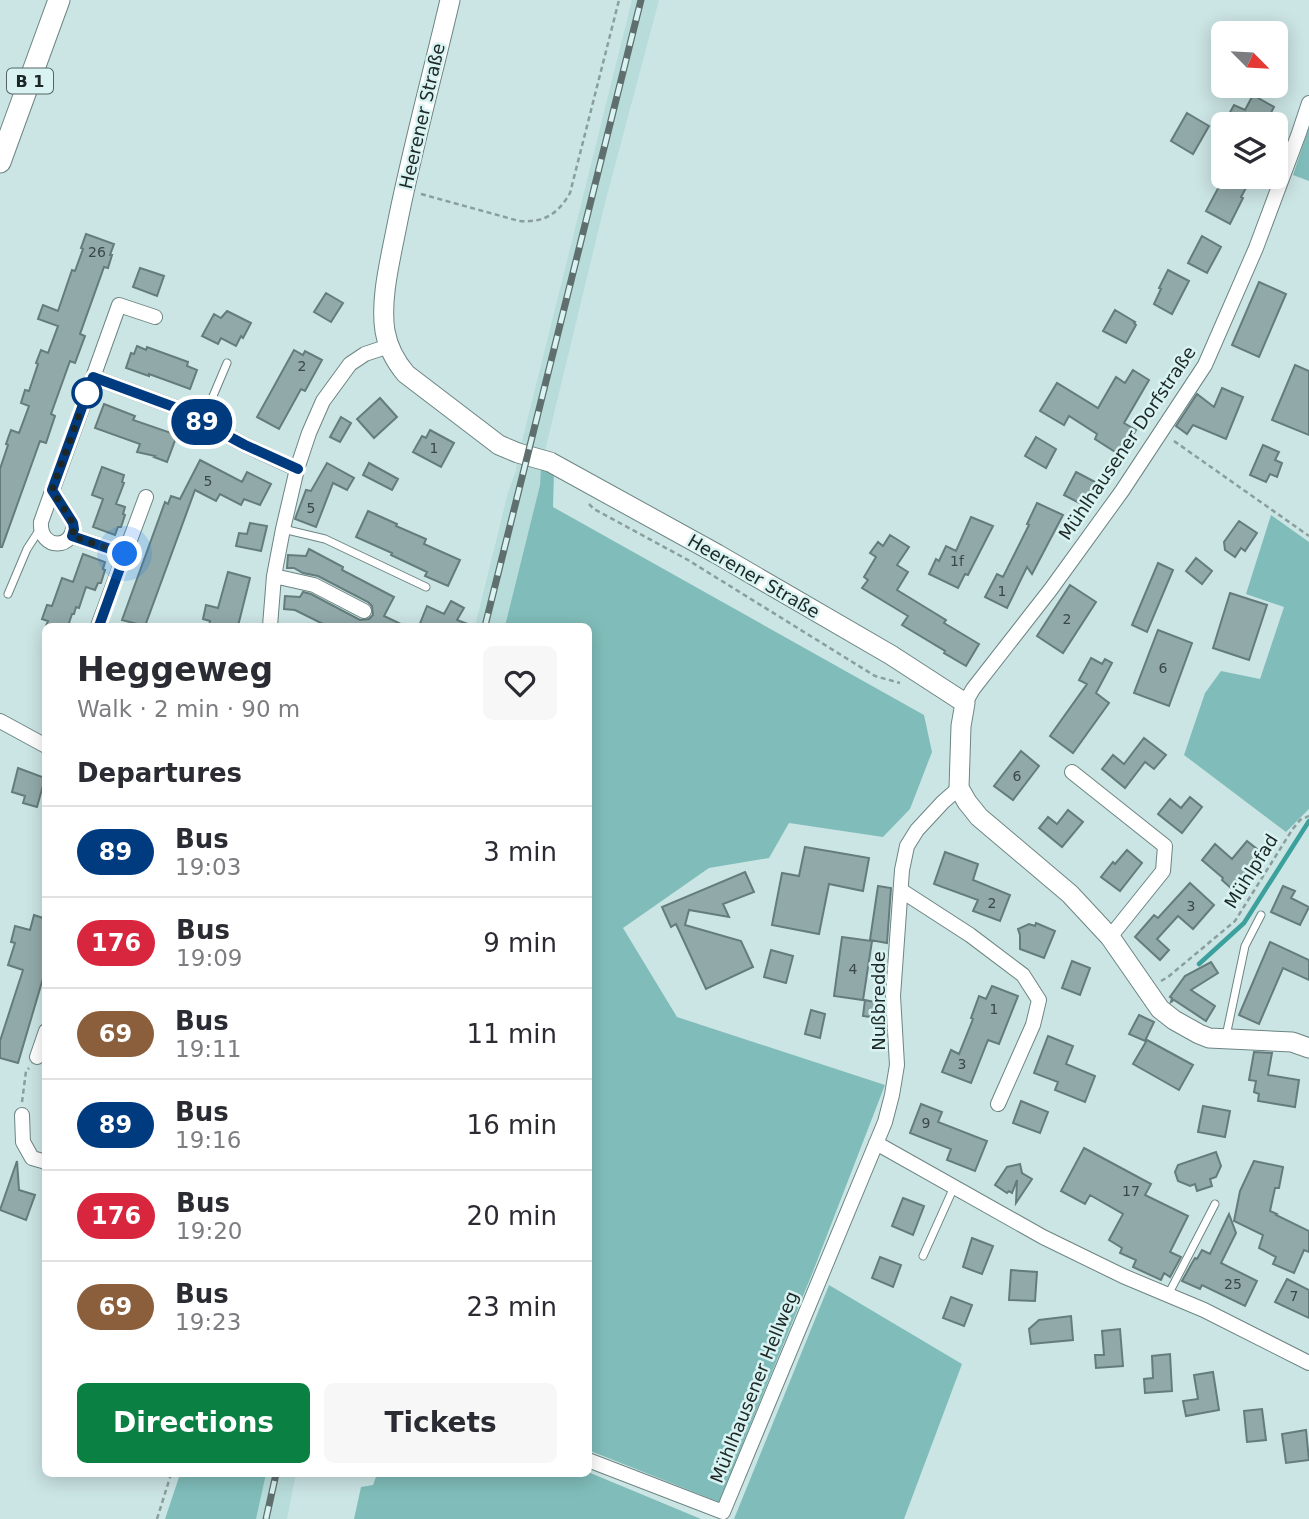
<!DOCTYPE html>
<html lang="en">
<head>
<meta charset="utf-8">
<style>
  body { margin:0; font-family:"DejaVu Sans",sans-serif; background:#f7f7f7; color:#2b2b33; height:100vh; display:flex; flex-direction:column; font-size:26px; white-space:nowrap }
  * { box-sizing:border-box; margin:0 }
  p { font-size:23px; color:#7c7c81 }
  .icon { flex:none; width:38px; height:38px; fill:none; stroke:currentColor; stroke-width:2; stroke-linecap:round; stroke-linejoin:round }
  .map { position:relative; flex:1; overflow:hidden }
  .drawer { position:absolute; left:42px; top:623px; width:550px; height:854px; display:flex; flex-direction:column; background:#fff; border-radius:10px; box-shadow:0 4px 18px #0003 }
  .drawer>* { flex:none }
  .badge { padding:0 14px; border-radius:23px; font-size:24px; line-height:46px }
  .needle { width:46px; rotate:114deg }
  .tools { position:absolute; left:1211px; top:21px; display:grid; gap:14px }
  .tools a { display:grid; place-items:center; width:77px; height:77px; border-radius:10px; background:#fff; box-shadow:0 4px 18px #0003; font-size:35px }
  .you { position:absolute; width:35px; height:35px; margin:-18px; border:5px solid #fff; border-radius:50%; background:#1a73e8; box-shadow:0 0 0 10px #1a73e833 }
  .map>.badge { position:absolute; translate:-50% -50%; box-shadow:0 0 0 4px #fff }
  h2 { padding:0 35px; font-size:26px; line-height:63px }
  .round { display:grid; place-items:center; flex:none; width:74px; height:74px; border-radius:10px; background:#f7f7f7 }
  .head { display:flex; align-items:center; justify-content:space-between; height:119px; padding:0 35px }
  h1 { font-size:33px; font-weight:600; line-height:52px }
  .cta { display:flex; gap:14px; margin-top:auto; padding:14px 35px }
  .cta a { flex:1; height:80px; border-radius:10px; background:#0b8043; color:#fff; font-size:28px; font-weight:600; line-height:80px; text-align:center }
  .cta a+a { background:#f7f7f7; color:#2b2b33 }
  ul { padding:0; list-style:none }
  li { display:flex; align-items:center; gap:21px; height:91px; padding:0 35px; border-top:2px solid #e1e1e2 }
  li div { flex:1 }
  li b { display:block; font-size:26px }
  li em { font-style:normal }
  li .badge { min-width:77px; font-weight:700; text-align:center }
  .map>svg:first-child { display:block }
</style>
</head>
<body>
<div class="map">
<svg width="1309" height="1519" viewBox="0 0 1309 1519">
  <rect width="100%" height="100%" fill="#cbe5e4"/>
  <path fill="#b8dcda" d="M632 0H659L605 203 545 451 521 445Z
    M517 460 541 466 540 485 505 626H475L508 493 516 470Z
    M266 1474H296L287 1519H256Z"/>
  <path fill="#80bdba" d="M1309 127V181L1293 175Z
    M541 466 554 472 553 507 924 715 932 752 910 809 883 837 789 823 769 858 709 868 623 928 677 1017 885 1085 812 1274 719 1502 588 1450V626H505L540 485Z
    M1271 515 1309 542V809L1286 832 1184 755 1205 693 1221 671 1260 679 1284 607 1246 594Z
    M829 1285 962 1364 904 1519H734Z
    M588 1472 701 1519H354L361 1487 373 1485 377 1474Z
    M180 1474H266L256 1519H165Z"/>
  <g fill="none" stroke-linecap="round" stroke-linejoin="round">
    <path stroke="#3ca09d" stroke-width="4.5" d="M1199 964 1244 923 1309 821"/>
  </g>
  <path fill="#91aaa9" stroke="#647c7b" stroke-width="2" d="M1253 95 1274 107 1265 124H1243L1228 116 1234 105 1245 110Z
    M1187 113 1209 126 1193 154 1171 141Z
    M1224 177H1252L1241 197 1243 198 1230 224 1206 211Z
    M86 234 114 244 110 255H112L108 268 104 267 80 334 85 336 75 363 70 361 51 414 55 416 46 443 40 441 2 547H0V469L8 445 6 444 11 430 19 433 29 406 21 403 25 390 29 391 38 364 36 363 41 350 48 353 58 326 38 319 43 305 58 311 72 270 75 271 83 249 81 248Z
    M1202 236 1221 247 1207 273 1188 263Z
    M140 268 164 276 157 296 133 287Z
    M1168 270 1189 281 1172 314 1154 304 1161 289 1159 288Z
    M1259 282 1286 294 1259 357 1232 345Z
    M326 293 343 303 331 322 314 312Z
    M1115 310 1135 322 1134 323 1136 325 1126 343 1103 331Z
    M227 311 251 323 243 338 241 336 236 346 221 338 218 344 202 336 214 314 221 318Z
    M137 346 146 350 147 347 188 362 187 366 197 370 190 389 149 374V376L126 368 131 353 134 354Z
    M294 350 303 355 305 351 322 360 305 391 301 389 279 429 257 417Z
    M1295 365 1309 371V435L1272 420Z
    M1133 370 1149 380 1124 423 1136 430 1127 445 1130 447 1123 457 1095 439 1097 434 1069 416 1064 425 1040 411 1057 383 1098 408 1116 377 1125 383Z
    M1222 388 1243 397 1226 439 1193 425 1187 434 1176 426 1197 394 1214 407Z
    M380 398 397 417 374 438 357 419Z
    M104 404 135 416 133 420 177 435 167 462 154 457 155 456 137 452 140 444 95 428Z
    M341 417 351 423 340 442 330 437Z
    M430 430 454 443 441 467 413 452 422 436 426 438Z
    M1036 437 1056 449 1046 468 1025 456Z
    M1263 445 1279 452 1275 460 1282 463 1277 477 1270 474 1266 482 1250 475Z
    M200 460 242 482 247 472 271 484 260 505 244 499 241 505 220 494 216 501 195 490 145 626 122 620 165 502 168 504 171 496 180 499Z
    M327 463 354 478 347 490 333 483 316 527 295 519 306 490 311 491Z
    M369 463 398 479 392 490 363 475Z
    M102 467 124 475 122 482 124 483 116 504 125 507 123 514 125 515 121 527H118L115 535 93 527 103 499 92 495Z
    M1076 472 1097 483 1085 506 1064 495Z
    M1037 503 1063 515 1032 574 1027 567 1007 608 985 597 997 574 1003 577 1029 525 1027 524Z
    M368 511 397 524 396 526 426 539 424 544 460 560 448 586 425 576 427 572 391 555 392 553 356 537Z
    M971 517 993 526 968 575 965 574 958 588 929 574 936 559 939 561 946 546 956 551Z
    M1239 521 1257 533 1245 551 1241 548 1235 557 1225 550 1224 542Z
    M250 523 267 526 261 551 236 546 239 533 247 534Z
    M890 535 909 547 897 565 908 572 897 590 946 620 944 623 979 644 966 666 944 653 945 651 902 625 908 616 862 588 868 580 864 577 876 557 870 553 878 542 883 546Z
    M309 549 343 567 342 570 394 597 384 616 405 626H327L295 610 284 609 285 596 300 597 303 592 311 594 360 620 369 619 373 615 372 606 368 602 318 576 303 573 294 568H287L288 555 306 556Z
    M83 554 105 562 103 569 105 570 101 583H98L95 590 86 587 79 608 76 607 74 614H72L68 626H46L48 621 42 619 47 605 52 606 62 578 73 582Z
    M1196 558 1212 571 1202 584 1186 571Z
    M1158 563 1173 570 1147 632 1132 625Z
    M228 572 250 578 238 626H209L210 621 203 619 206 605 218 608Z
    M1070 585 1096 602 1063 653 1037 636Z
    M1230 593 1267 605 1249 660 1213 648Z
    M451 601 464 608 457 620 473 626H419L427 606 444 614Z
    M1158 630 1192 643 1169 706 1134 693Z
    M1091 658 1102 664 1105 659 1112 663 1096 693 1109 703 1073 753 1050 736 1087 684 1079 680Z
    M1144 738 1166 755 1154 769 1145 762 1125 788 1102 769 1113 755 1124 764Z
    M1021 751 1039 766 1013 800 994 786Z
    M18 768 45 778 37 807 23 803 25 796 12 792Z
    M1190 797 1202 807 1182 833 1158 814 1170 799 1181 808Z
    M1068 810 1083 822 1062 847 1039 828 1048 817 1057 824Z
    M1247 841 1262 853 1232 889 1222 880 1223 878 1202 860 1215 844 1232 859Z
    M805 847 869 858 863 891 829 884 819 934 772 925 782 873 799 876Z
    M1127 850 1142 863 1120 891 1101 877 1113 862 1115 864Z
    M945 852 978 864 973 880 1010 895 1000 921 973 911 978 900 934 884Z
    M745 872 754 892 723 904 729 917 689 910 685 925 741 941 753 967 706 989 676 924 671 927 662 907Z
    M1190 883 1214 905 1193 929 1178 916 1157 939 1169 950 1160 960 1135 937 1154 915 1158 918Z
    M878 886 891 888 887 943 870 940Z
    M1283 886 1295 891 1291 898 1309 907 1300 925 1271 912Z
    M34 915 46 919V976L44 975 18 1063 0 1058V1041L23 970 8 965 15 943 11 942 15 926 30 930Z
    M1036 923 1055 931 1044 958 1020 949V935L1018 929 1029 924 1035 926Z
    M842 937 872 941 863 1000 834 996Z
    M1270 942 1309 960V980L1283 968 1259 1024 1239 1015Z
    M771 950 793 956 786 983 764 977Z
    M1072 961 1090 968 1080 995 1062 988Z
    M1211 962 1218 973 1191 990 1215 1006 1206 1021 1174 1000 1171 1002 1172 998 1170 997 1185 976Z
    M992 986 1018 996 999 1044 988 1040 971 1083 942 1072 951 1050 959 1054 973 1019 971 1018 979 996 986 999Z
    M865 1000 879 1003 877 1018 863 1016Z
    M811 1010 825 1014 820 1038 805 1034Z
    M1139 1015 1154 1022 1145 1041 1129 1034Z
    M1048 1036 1073 1046 1066 1064 1095 1076 1085 1102 1055 1090 1058 1082 1034 1073Z
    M1147 1040 1193 1065 1179 1090 1133 1064Z
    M1254 1052 1272 1053 1268 1075 1299 1080 1295 1107 1258 1101 1259 1094 1254 1092 1256 1081 1249 1080Z
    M1021 1101 1048 1112 1040 1133 1013 1123Z
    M921 1104 942 1112 938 1122 987 1141 975 1171 947 1160 951 1149 910 1133Z
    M1203 1106 1230 1111 1225 1137 1198 1132Z
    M1084 1148 1151 1184 1145 1195 1188 1216 1170 1252 1181 1257 1170 1277 1164 1273 1161 1280 1133 1267 1136 1260 1120 1253 1122 1248 1109 1240 1123 1214 1090 1195 1085 1204 1061 1191Z
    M1216 1152 1221 1166 1216 1177 1210 1179 1212 1186 1197 1191 1195 1184 1190 1186 1178 1181 1175 1172 1178 1165Z
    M17 1161 19 1190 35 1195 26 1220 0 1210Z
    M1254 1161 1283 1167 1279 1188H1275L1270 1211 1277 1214 1276 1215 1309 1231V1252L1304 1250 1294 1273 1273 1264 1276 1257 1259 1248 1263 1235 1234 1221 1240 1191Z
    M1020 1164 1022 1173 1032 1179 1016 1203 1017 1180 1012 1193 1009 1191 1007 1193 995 1185 1007 1167Z
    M903 1198 924 1206 913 1235 892 1226Z
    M1229 1214 1236 1233 1221 1263 1257 1281 1245 1306 1202 1285 1200 1289 1182 1281 1192 1263 1195 1258 1197 1259 1202 1250 1210 1254Z
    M972 1238 993 1246 982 1274 963 1267Z
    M880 1257 901 1265 893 1287 872 1278Z
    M1011 1270 1037 1272 1035 1301 1009 1300Z
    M1287 1279 1309 1290V1318L1275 1302Z
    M951 1297 972 1305 964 1326 943 1318Z
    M1071 1316 1073 1340 1031 1344 1029 1329 1039 1320Z
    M1120 1329 1123 1366 1096 1368 1095 1355H1104L1102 1331Z
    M1170 1354 1172 1391 1145 1393 1144 1379 1153 1378 1152 1356Z
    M1213 1372 1219 1410 1186 1416 1183 1401 1198 1399 1194 1375Z
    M1262 1409 1266 1440 1247 1442 1244 1411Z
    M1306 1430 1309 1460 1286 1463 1282 1434Z"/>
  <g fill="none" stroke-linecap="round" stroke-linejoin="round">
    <g stroke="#6c8583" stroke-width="9">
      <path id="lane" d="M202 422 227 363
        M283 529 325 539 426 587
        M8 594 27 549 40 529
        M1226 1036 1245 946 1261 915
        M923 1256 954 1187
        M1168 1295 1215 1204"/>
    </g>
    <g stroke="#6c8583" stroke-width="16">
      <path id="street" d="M93 377 174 407 245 445 297 469
        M52 490 73 523C76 550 39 551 41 522L119 305 155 317
        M72 536 125 554
        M274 576 314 585 364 611
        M98 626 146 497
        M270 626 274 576 283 529 297 469 309 433 323 401 350 364 365 354 389 346
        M965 703 973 689 1051 589 1122 491 1205 365 1256 248 1299 133 1309 103
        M0 721 46 746
        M1072 772 1165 846 1163 871 1110 937
        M902 891 970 935 1023 975 1039 1000 1033 1025 998 1104
        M37 1057 46 1031
        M22 1115 23 1142 32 1158 46 1162
        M876 1143 1043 1237 1123 1276 1204 1310 1309 1363
        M588 1460 723 1512 885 1122 892 1095 897 1065 893 996 902 870 907 846 917 830 943 802 959 788"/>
    </g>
    <g stroke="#6c8583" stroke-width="21">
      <path id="secondary" d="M450 0C432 77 411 153 396 230 390 261 380 300 385 331 388 348 395 361 406 374L499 445 518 453 550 462 717 554 891 655 965 703 961 726 959 788 967 802 979 817 1070 894 1110 937 1160 1009 1174 1020 1199 1034 1209 1038 1292 1042 1309 1048"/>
    </g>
    <g stroke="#6c8583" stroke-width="23">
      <path id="primary" d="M0 162 59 0"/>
    </g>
    <path stroke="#8a9e9d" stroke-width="2.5" stroke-dasharray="5 3.5" stroke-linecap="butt" d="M421 194 519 221C544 223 558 214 570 193L619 0
      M1174 441 1309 536
      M589 504 594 509 688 560 875 676 900 683
      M1161 981 1168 977 1235 921 1292 830 1300 820 1309 816
      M22 1102 26 1071 29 1068
      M157 1519 171 1474"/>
    <use href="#lane" stroke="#fff" stroke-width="7"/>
    <use href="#street" stroke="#fff" stroke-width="14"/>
    <use href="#secondary" stroke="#fff" stroke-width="19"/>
    <use href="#primary" stroke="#fff" stroke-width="21"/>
    <g stroke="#5f6f6e" stroke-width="7">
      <path id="rail" d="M485 626 641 0
        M266 1519 276 1474"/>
    </g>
    <use href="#rail" stroke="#d8f3f1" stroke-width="4.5" stroke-dasharray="13" stroke-linecap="butt"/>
  </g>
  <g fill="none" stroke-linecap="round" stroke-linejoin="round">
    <g stroke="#fff" stroke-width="16">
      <path id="line" d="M99 626 125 554 72 536 74 529 73 523 52 490 93 377 174 407 245 445 298 469"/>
    </g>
    <use href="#line" stroke="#003b80" stroke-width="10"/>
    <path stroke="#1d2726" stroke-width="7" stroke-dasharray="0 12.6" d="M87 393 52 490 73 523 74 529 72 536 125 554"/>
  </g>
  <circle fill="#fff" stroke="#003b80" stroke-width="3.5" cx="87" cy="393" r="14"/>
  <g text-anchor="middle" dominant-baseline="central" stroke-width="5" stroke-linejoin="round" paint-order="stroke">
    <g font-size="14" fill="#3a4847">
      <text x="97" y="252">26</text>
      <text x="302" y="366">2</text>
      <text x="434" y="448">1</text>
      <text x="208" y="481">5</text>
      <text x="311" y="508">5</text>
      <text x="957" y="561">1f</text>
      <text x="1002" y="591">1</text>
      <text x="1067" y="619">2</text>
      <text x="1163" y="668">6</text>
      <text x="1017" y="776">6</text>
      <text x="992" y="903">2</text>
      <text x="1191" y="906">3</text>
      <text x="853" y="969">4</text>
      <text x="994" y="1009">1</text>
      <text x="962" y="1064">3</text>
      <text x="926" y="1123">9</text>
      <text x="1131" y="1191">17</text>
      <text x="1233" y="1284">25</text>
      <text x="1294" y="1296">7</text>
    </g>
    <rect fill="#d8f3f1" stroke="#556463" stroke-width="2" x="7" y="68.5" width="46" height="25" rx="5"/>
    <g font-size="16" font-weight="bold" fill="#1d2726">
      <text x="30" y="81">B 1</text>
    </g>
    <g font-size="18" fill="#1d2726" stroke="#d8f3f1">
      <text transform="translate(422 116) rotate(-77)">Heerener Straße</text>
      <text transform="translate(1127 443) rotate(-56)">Mühlhausener Dorfstraße</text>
      <text transform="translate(754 576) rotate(30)">Heerener Straße</text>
      <text transform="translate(1251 871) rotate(-58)">Mühlpfad</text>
      <text transform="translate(878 1001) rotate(-90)">Nußbredde</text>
      <text transform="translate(754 1387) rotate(-68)">Mühlhausener Hellweg</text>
    </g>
  </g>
</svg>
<div class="tools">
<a><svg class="needle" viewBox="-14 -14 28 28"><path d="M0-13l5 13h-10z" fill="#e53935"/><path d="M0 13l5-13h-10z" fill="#7c7c81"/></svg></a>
<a><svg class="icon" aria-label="layers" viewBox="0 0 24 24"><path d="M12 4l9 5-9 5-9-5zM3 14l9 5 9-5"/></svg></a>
</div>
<div class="you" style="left:125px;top:554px"></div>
<b class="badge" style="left:202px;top:422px;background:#003b80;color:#fff">89</b>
<section class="drawer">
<div class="head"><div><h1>Heggeweg</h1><p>Walk · 2 min · 90 m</p></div><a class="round"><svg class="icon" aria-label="heart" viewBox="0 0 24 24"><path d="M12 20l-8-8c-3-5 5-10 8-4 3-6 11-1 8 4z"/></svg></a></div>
<h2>Departures</h2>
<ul>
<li><span class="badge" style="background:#003b80;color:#fff">89</span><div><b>Bus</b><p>19:03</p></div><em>3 min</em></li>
<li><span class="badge" style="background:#d7263d;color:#fff">176</span><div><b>Bus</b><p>19:09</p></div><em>9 min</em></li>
<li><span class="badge" style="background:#8b5e3c;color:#fff">69</span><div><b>Bus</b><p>19:11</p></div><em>11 min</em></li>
<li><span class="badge" style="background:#003b80;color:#fff">89</span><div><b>Bus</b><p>19:16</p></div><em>16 min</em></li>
<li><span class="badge" style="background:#d7263d;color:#fff">176</span><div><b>Bus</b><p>19:20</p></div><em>20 min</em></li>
<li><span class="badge" style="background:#8b5e3c;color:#fff">69</span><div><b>Bus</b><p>19:23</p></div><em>23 min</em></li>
</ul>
<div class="cta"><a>Directions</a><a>Tickets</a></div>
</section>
</div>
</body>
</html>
